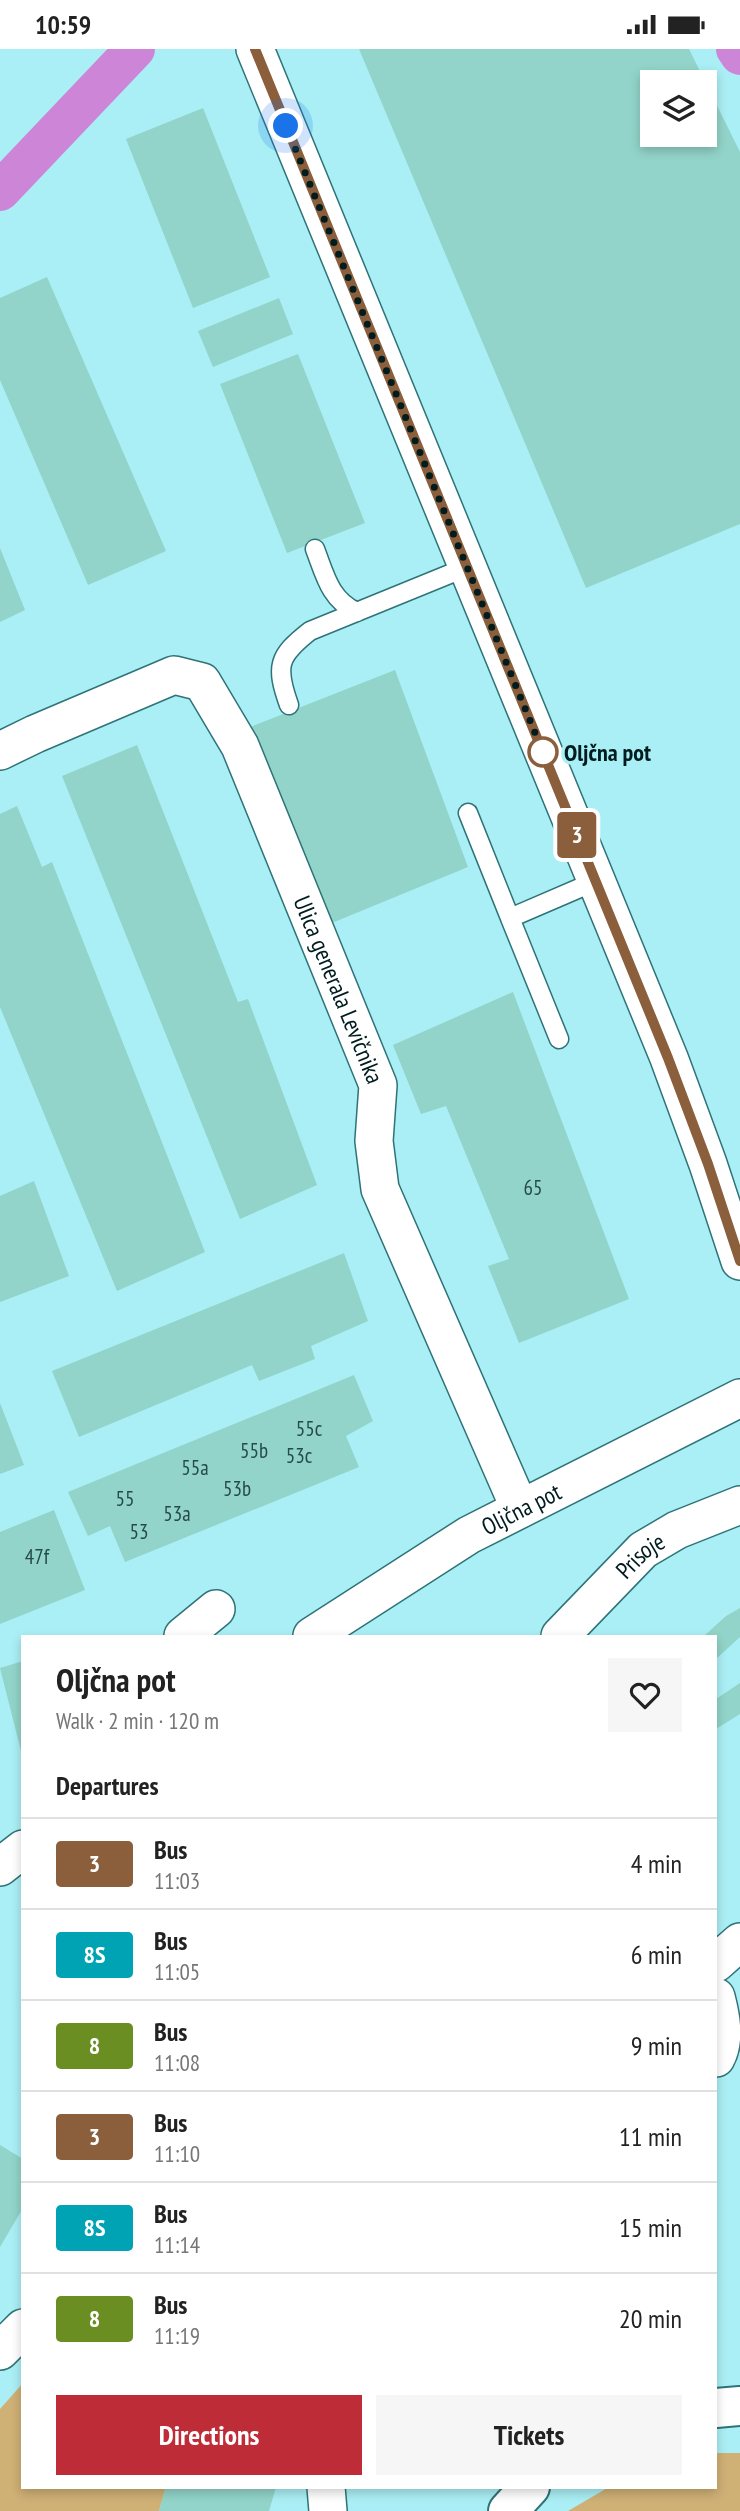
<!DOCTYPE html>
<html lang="en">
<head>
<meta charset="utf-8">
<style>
  body { margin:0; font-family:"PT Sans Narrow",sans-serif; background:#f6f6f6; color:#222; height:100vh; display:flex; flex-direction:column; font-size:26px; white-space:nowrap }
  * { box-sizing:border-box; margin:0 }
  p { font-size:23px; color:#767676 }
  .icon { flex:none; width:38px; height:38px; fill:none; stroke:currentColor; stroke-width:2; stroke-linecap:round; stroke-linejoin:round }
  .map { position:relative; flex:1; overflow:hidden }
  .side { position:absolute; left:21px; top:1586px; width:696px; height:854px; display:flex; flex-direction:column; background:#fff; border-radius:0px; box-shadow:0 4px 10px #0003 }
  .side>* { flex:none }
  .badge { padding:0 14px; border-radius:5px; font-size:24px; line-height:46px }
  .fabs { position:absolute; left:640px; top:21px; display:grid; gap:14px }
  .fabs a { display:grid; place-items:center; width:77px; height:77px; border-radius:0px; background:#fff; box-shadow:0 4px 10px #0003; font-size:35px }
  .you { position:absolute; width:35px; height:35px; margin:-18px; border:5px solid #fff; border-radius:50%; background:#1a73e8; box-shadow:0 0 0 10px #1a73e833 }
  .map>.badge { position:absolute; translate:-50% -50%; box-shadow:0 0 0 4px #fff }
  h2 { padding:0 35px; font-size:26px; line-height:63px }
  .round { display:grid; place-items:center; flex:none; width:74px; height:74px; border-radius:0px; background:#f6f6f6 }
  .head { display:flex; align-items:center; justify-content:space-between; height:119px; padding:0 35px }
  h1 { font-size:33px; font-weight:700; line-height:52px }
  .action { display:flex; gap:14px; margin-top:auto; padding:14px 35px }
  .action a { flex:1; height:80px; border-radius:0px; background:#be2d37; color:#fff; font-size:28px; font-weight:700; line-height:80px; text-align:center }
  .action a+a { background:#f6f6f6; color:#222 }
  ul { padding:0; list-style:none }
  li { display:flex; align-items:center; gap:21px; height:91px; padding:0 35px; border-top:2px solid #e0e0e0 }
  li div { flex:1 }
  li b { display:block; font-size:26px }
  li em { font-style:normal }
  li .badge { min-width:77px; font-weight:700; text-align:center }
  .status { display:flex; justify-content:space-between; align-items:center; height:49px; padding:0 35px; background:#fff; direction:ltr }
  .status svg { height:19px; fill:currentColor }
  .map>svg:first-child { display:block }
</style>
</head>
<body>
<div class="status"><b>10:59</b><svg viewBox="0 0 49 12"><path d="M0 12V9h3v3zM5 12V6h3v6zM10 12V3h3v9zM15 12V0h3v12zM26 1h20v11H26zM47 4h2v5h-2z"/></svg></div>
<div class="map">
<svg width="740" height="2462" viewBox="0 0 740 2462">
  <rect width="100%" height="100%" fill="#aaeff5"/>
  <path fill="#cfb075" d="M23 2334V2438H166L159 2462H0V2360Z
    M716 2404H740V2462H568L609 2438H716Z"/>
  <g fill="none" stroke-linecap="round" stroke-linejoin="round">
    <path stroke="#cd85d7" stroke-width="40" d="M736 0 740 6
      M0 142 135 0"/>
  </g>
  <path fill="#92d4c9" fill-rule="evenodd" d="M359 0H689L740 103V475L586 539ZM653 33H705V86H653Z
    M203 59 270 228 193 259 126 90Z
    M47 228 166 502 88 536 0 331V249Z
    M279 249 293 285 213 318 198 282Z
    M298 305 365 474 287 504 220 335Z
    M0 499 25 561 0 573Z
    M395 621 468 818 327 876 250 678Z
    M137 696 238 953 248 950 317 1136 240 1170 62 727Z
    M17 757 42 818 52 813 205 1203 117 1242 0 958V765Z
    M513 943 629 1250 519 1294 488 1217 509 1210 446 1057 421 1065 393 996Z
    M34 1132 69 1227 0 1253V1147Z
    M344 1204 368 1272 311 1297 315 1310 259 1332 252 1316 79 1388 52 1322Z
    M354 1326 373 1372 346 1387 359 1418 125 1513 110 1477 88 1487 68 1443Z
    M0 1354 24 1416 0 1425Z
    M54 1461 85 1541 0 1575V1483Z
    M740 1559V1588L716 1610V1587H704L726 1567Z
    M23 1612V1706H22L0 1619Z
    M740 1634V1665L716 1680V1650Z
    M0 2096 23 2110V2159L0 2198Z
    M166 2438H276L269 2462H159Z"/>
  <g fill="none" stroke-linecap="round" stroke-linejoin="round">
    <g stroke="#2e7378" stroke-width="21">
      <path id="service" d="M315 500C325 526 330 551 357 563
        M289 656C275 617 278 607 310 582L467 518
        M468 764 510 869 596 832
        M510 869 559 990"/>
    </g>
    <g stroke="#2e7378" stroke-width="40">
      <g id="minor">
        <path d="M255 0 669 1009 708 1115 740 1212"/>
        <path id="s1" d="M0 702 35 685 174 626 202 633 240 697 378 1036 374 1092 380 1140 520 1460"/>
        <path d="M183 1587 216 1560"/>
        <path id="s2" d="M312 1587 469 1486 740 1349"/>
        <path id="s3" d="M560 1587 643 1501 677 1481 740 1456"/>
        <path d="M0 1818 23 1800"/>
        <path d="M716 1914 740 1893"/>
        <path d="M716 1948C721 1967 726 1991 716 2009"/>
        <path d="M0 2302 23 2279"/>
        <path d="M326 2438 328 2462"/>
      </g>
    </g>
    <g stroke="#2e7378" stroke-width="42">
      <path id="tertiary" d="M716 2359 740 2357
        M508 2462 530 2438"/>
    </g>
    <use href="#service" stroke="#fff" stroke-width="18"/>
    <use href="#minor" stroke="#fff" stroke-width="37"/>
    <use href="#tertiary" stroke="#fff" stroke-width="38"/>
  </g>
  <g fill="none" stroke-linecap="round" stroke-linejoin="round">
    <g stroke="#fff" stroke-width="16">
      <path id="line" d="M255 0 668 1009 708 1115 740 1212"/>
    </g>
    <use href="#line" stroke="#8b5e3c" stroke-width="10"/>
    <path stroke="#011c1e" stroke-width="7" stroke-dasharray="0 12.6" d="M286 77 545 708 543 703"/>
  </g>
  <circle fill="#fff" stroke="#8b5e3c" stroke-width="3.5" cx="543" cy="703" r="14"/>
  <g text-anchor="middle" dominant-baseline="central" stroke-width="7" stroke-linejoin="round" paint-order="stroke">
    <g font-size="21" fill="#254a49">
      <text x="533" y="1138">65</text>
      <text x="309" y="1379">55c</text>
      <text x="254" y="1401">55b</text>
      <text x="299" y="1406">53c</text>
      <text x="195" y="1418">55a</text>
      <text x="237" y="1439">53b</text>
      <text x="125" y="1449">55</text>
      <text x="177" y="1464">53a</text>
      <text x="139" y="1482">53</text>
      <text x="37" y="1507">47f</text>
    </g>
    <g font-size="24" font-weight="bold" fill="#011c1e" stroke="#aaeff5" text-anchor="start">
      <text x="564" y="703">Oljčna pot</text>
    </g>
    <g font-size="24" fill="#011c1e" stroke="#aaeff5">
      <text stroke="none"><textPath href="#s1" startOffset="556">Ulica generala Levičnika</textPath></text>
      <text stroke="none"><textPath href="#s2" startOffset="245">Oljčna pot</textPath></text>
      <text stroke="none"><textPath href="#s3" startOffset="114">Prisoje</textPath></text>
    </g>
  </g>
</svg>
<div class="fabs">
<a><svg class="icon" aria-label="layers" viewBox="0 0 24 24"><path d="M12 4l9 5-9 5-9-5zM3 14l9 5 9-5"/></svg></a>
</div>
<div class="you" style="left:286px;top:77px"></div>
<b class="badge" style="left:577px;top:786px;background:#8b5e3c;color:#fff">3</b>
<section class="side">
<div class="head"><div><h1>Oljčna pot</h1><p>Walk · 2 min · 120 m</p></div><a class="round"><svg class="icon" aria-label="heart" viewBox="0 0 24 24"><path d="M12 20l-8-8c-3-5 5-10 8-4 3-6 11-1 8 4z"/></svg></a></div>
<h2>Departures</h2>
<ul>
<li><span class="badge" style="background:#8b5e3c;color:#fff">3</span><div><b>Bus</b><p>11:03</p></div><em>4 min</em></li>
<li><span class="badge" style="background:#00a3b4;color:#fff">8S</span><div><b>Bus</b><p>11:05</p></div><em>6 min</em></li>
<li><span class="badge" style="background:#6b8e23;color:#fff">8</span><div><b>Bus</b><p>11:08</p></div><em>9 min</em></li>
<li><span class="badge" style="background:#8b5e3c;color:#fff">3</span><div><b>Bus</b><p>11:10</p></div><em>11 min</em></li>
<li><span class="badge" style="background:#00a3b4;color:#fff">8S</span><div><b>Bus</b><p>11:14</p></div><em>15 min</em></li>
<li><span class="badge" style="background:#6b8e23;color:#fff">8</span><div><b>Bus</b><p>11:19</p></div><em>20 min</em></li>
</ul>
<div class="action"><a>Directions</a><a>Tickets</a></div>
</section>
</div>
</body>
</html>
